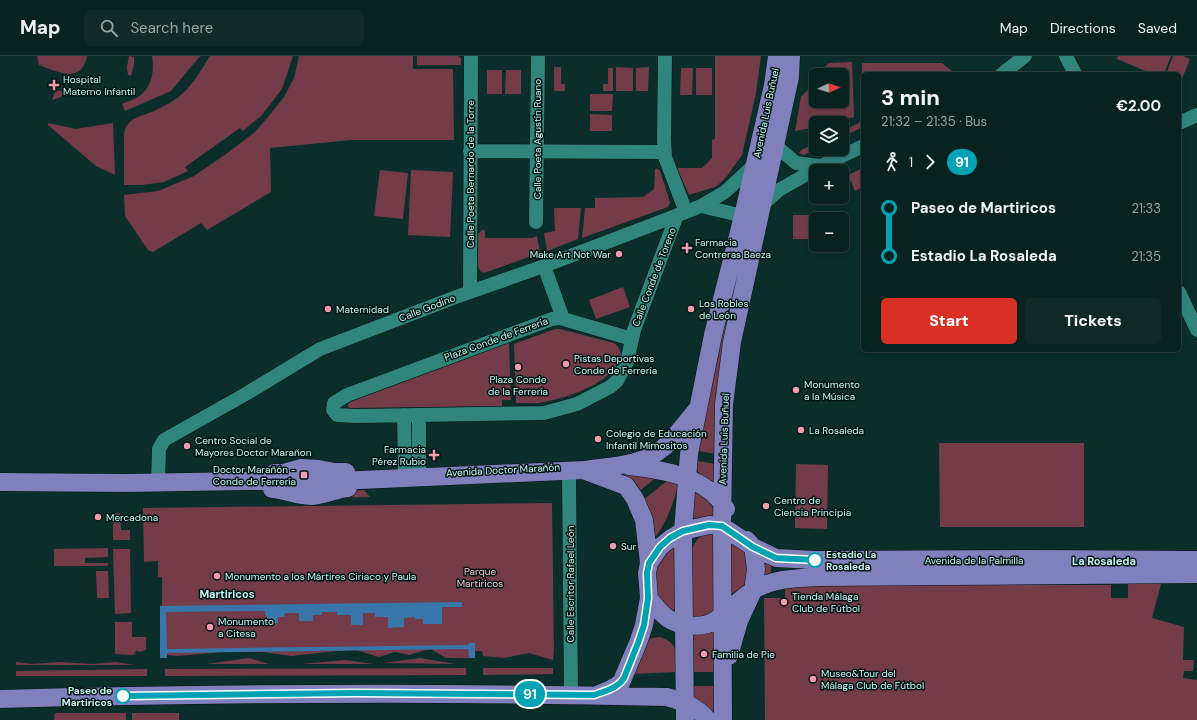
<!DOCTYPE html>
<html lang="en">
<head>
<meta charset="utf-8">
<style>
  body { margin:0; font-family:"DM Sans",sans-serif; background:#112a29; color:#f1f3f6; height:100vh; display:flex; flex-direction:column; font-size:15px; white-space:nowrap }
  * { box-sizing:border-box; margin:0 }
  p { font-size:13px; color:#98a4a5 }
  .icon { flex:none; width:22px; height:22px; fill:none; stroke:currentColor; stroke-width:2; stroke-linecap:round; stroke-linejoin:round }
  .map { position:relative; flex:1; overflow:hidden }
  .panel { position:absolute; left:861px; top:16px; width:320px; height:280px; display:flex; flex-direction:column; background:#082220; border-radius:6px; box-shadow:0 2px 6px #0003,0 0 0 1px #293f3e }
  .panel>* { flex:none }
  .badge { padding:0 8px; border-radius:13px; font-size:14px; line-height:26px }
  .needle { width:26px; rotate:86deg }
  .fabs { position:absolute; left:809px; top:12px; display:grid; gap:8px }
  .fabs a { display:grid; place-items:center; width:40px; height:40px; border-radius:6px; background:#082220; box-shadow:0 2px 6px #0003,0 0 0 1px #293f3e; font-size:20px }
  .map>.badge { position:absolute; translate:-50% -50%; box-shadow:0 0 0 2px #fff }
  .legs { display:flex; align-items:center; gap:6px; height:44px; padding:0 20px; font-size:13px }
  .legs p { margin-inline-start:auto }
  .head { display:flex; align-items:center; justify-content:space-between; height:68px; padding:0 20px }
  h1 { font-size:22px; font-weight:800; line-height:30px }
  .cta { display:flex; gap:8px; margin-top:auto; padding:8px 20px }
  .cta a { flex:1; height:46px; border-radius:6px; background:#d93025; color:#fff; font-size:16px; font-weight:800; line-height:46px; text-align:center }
  .cta a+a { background:#112a29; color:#f1f3f6 }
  ul { padding:0 20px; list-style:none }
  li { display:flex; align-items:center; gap:14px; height:48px; font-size:15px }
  li i { display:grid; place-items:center; width:6px; height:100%; margin:0 5px; background:currentColor }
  li i::after { content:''; width:10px; height:10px; margin:-5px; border:3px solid; border-radius:50%; background:#082220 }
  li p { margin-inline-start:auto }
  li:first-child i { background:linear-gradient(#0000 50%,currentColor 0) }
  li:last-child i { background:linear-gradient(currentColor 50%,#0000 0) }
  header { display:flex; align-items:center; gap:24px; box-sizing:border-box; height:56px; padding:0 20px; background:#082220; border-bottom:1px solid #293f3e }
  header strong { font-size:19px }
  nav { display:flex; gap:22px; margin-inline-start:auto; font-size:14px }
  .search { width:280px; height:36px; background:#112a29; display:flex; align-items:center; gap:10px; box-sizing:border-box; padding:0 14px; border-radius:6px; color:#98a4a5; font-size:15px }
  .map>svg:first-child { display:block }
</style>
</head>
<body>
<header>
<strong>Map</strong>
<div class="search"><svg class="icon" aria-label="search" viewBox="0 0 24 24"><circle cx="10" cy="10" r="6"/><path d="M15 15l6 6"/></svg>Search here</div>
<nav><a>Map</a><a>Directions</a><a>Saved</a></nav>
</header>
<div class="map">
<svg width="1197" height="664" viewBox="0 0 1197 664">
  <rect width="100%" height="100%" fill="#0b2e2b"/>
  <path fill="#743c49" d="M37 0H87C82 29 56 15 39 9Z
    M129 0 134 1V8L131 20 128 19 127 11Z
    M152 0H200L171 35 125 55 122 48C129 45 139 42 144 36 153 26 154 12 152 0Z
    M210 0H293L282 33 262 59 243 75 240 72 185 111 188 115 164 126 142 129H124V78C127 60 142 61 156 54 164 50 174 45 180 40 193 29 201 14 210 0Z
    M299 0H413V13H453L454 84H351L270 92 271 136 207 174 201 167 153 196 148 194 125 160 124 139 158 135 194 120 226 98 255 76 268 61 284 41 294 22Z
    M417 0H458L461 3V9H417Z
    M715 0H761L756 37 742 99 727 120 720 127 715 131 689 139 677 112H702L712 102V84L715 83Z
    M1118 0H1171L1164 18H1153L1117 3Z
    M1173 0H1183L1190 3 1180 28 1179 18H1166Z
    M852 6 854 61 832 67H816V71L795 75 801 41 815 26V20L816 19V45H842V19H816L829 7Z
    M862 7H942L955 18H863V71L842 81V75L859 67 861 63Z
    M554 11H561V28H565V35H554Z
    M616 11 633 12V35H616Z
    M649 11 648 35H636V12Z
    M608 12H613V35H603V28H608Z
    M681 12H693L692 39H680Z
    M696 12H712V39H696Z
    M487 14H502V38H487Z
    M506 14H521V38H505Z
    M56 34 66 36 61 41 52 44Z
    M590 38H613L612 55H590Z
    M590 58 612 59V75H590Z
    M48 67 76 73 113 67 115 119 96 110 48 69Z
    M816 87V93L804 99 799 97 801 94Z
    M863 112V131L855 135 848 119Z
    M655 113H658L660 115 670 146 668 151 582 182 585 152H595V142L643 141 654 133Z
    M380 114 408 117 403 163 374 160Z
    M411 114 453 116 450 181 408 179Z
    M816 130V141H828L817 146 811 132Z
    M554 152H581L578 183 547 195 544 177 555 175Z
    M793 159H840V163H816V183H793Z
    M482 174H485V182H532L537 180 540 197 484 217 480 215 478 210V178Z
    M745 181 716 398 699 395 708 342Z
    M623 231 630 251 596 263 589 244Z
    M555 273H560L614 287C620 291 622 297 620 303 612 327 567 342 544 346 535 348 525 347 516 347L514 288Z
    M509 287 511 344H502V350L351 352 348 351V348L350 346Z
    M939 387H1084V471H940Z
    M698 405 716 408 717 426 713 428 698 416 696 412Z
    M796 408 828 409 827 473 795 472Z
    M619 415 661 418 638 436 619 419Z
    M672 421 679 427C674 444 666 470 654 482L643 444Z
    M364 434 370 441 326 442 345 435Z
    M694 434 713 443 717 461 695 464 693 461Z
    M552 447 554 594 553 604 529 597 504 602 483 600 482 595H475V602H446L431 593 426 594 409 599 395 596 379 601 356 594 337 595 291 600 263 596H223L178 600 167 599V602H160V550L162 549V521H158V505L144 506 143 452Z
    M120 457 121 474H130V484H113V458Z
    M713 477 716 550C710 560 704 561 693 561L692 494C696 482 700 479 713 477Z
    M733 488 749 498V527L731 538 730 537 731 489Z
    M674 490 675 552 672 555C669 552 664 548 661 544 654 533 653 512 662 501 665 497 670 494 674 490Z
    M108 492V501L85 502V507H108V510H54V493Z
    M113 493H130L131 557 115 558Z
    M761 503 771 506V520L762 523Z
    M96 515H108L109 542H97Z
    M1128 528H1161L1152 562 1184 571 1183 604H1194L1193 615H1184L1183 622 1197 624V664H765L764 542H785V531L856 529H1111V542H1128Z
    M115 566H132V581H146V594L139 596 138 594 135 596 136 598 132 599 115 598Z
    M714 575 718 616H693V581L694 579 705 578Z
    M660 581C679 587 677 599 677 616L631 618 645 586 652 582Z
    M249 602 269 608H207Z
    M420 602 456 608 384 607Z
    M346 604 373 608H301Z
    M16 606 32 608 59 606 92 608 116 606 134 609H16Z
    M466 612V619L165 620V613Z
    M483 612H553V618L483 619Z
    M147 613V620H16V615Z
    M693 630H718V660L694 641Z
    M55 657H126V664H54Z
    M132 657H179V664H132Z"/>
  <path fill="#3876ab" d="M462 546V551H442V568H423V563H415V561L404 562V571L388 572V561H375V557H363V569H351V559H337V556H322V559H313V565H299V557H285L284 561H278V567H267V560L265 559V555L166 556 167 593 468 589 469 587H475V602H469L468 593 167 597V602H160V550Z"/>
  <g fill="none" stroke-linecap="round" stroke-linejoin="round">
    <g stroke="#061412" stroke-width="15">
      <path id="minor" d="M665 0 664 84 665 101 686 156
        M1066 0 1075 18
        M1002 18 1025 0
        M1179 67 1197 59
        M775 89 796 107 821 110
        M470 95 665 96
        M701 150 743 160 762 149 779 134 821 110 863 90
        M536 166 538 0
        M547 218 561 257
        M470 236 471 0
        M1179 236 1197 274
        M632 283 560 262 552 263 347 339 334 347 333 354 337 359 356 360 544 357 577 348 610 331 617 325 627 306 634 274 677 159
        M404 359 405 422
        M419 359V422
        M569 418 571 639
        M158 427 159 393 164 384 244 339 320 293 456 241 544 210 686 156 701 150 725 136 755 108"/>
    </g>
    <g stroke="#061412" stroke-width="19">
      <path id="major" d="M629 410C664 414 706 420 726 453
        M586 415 626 430 635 443 644 464 649 507 647 517 649 542 644 569 638 587 621 627 611 633 599 638
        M274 417H284L301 412 319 413 335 416H346
        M0 426 126 427 248 425 316 426 584 414C610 410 642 410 663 392 676 381 687 365 698 352
        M272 433C286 434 298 440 312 440 325 439 336 433 348 432
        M649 507 660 491 670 483 683 475 709 469 722 470 753 491 776 502 815 504 1037 503 1197 504
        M649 542C654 549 660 556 667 562 680 571 703 573 716 564 729 555 740 543 752 535 773 522 797 522 821 521L1197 518
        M729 600 739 565 753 535 756 513 753 491 747 484
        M0 643C222 637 445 636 667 641 684 646 696 650 708 664
        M685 664 683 475 689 398 713 279 743 160 773 29 777 0
        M723 664 722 470 724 348 732 286 790 21 791 0"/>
    </g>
    <use href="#minor" stroke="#30857d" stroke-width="14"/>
    <use href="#major" stroke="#7f80bc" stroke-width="18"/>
  </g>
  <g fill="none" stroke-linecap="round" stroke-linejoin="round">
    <g stroke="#fff" stroke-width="9">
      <path id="line-1" d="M123 640 355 637 594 639C605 635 618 632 624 622L638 587 644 569 648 542 647 517 649 507 660 491 670 482 683 475 709 469 722 470 753 491 776 502 815 504"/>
    </g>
    <use href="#line-1" stroke="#00a3b4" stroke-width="6"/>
  </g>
  <g fill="#f39aac" stroke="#001513" stroke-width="1.5">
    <path d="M52 23h4v4h4v4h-4v4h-4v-4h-4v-4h4z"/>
    <path d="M685 186h4v4h4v4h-4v4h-4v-4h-4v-4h4z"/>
    <circle cx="619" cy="198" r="4"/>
    <circle cx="328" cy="253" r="4"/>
    <circle cx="691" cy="253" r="4"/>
    <circle cx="566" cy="308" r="4"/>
    <circle cx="518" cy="311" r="4"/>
    <circle cx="796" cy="334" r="4"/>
    <circle cx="801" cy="374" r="4"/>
    <circle cx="598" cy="383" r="4"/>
    <circle cx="187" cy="390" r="4"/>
    <path d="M432 393h4v4h4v4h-4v4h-4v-4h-4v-4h4z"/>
    <rect x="300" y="415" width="8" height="8" rx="2"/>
    <circle cx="766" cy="450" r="4"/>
    <circle cx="98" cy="461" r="4"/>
    <circle cx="613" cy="490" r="4"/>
    <circle cx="217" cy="520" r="4"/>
    <circle cx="784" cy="546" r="4"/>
    <circle cx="210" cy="571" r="4"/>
    <circle cx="704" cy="598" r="4"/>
    <circle cx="813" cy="623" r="4"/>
  </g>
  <g fill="#fff" stroke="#00a3b4" stroke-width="2">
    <circle cx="815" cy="504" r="7"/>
    <circle cx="123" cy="640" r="7"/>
  </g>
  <g text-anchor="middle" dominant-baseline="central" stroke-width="3" stroke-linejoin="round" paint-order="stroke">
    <g font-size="10" fill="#c6f7f1" stroke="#001513" text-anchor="start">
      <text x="63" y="23">Hospital<tspan x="63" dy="12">Materno Infantil</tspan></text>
      <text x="695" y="186">Farmacia<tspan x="695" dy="12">Contreras Baeza</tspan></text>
      <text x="611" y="198" text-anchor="end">Make Art Not War</text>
      <text x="699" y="247">Los Robles<tspan x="699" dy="12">de León</tspan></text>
      <text x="336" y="253">Maternidad</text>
      <text x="574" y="302">Pistas Deportivas<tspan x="574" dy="12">Conde de Ferrería</tspan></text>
      <text x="518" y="323" text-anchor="middle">Plaza Conde<tspan x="518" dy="12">de la Ferrería</tspan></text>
      <text x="804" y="328">Monumento<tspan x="804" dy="12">a la Música</tspan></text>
      <text x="809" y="374">La Rosaleda</text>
      <text x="606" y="377">Colegio de Educación<tspan x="606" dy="12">Infantil Mimositos</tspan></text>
      <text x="195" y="384">Centro Social de<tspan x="195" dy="12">Mayores Doctor Marañon</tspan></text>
      <text x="426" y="393" text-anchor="end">Farmacia<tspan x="426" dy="12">Pérez Rubio</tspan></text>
      <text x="296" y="413" text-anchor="end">Doctor Marañón -<tspan x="296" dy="12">Conde de Ferrería</tspan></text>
      <text x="774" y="444">Centro de<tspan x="774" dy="12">Ciencia Principia</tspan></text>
      <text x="106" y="461">Mercadona</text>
      <text x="621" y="490">Sur</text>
      <text x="225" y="520">Monumento a los Mártires Ciriaco y Paula</text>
      <text x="792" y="540">Tienda Málaga<tspan x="792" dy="12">Club de Fútbol</tspan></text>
      <text x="218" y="565">Monumento<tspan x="218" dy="12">a Citesa</tspan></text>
      <text x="712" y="598">Familia de Pie</text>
      <text x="821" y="617">Museo&amp;Tour del<tspan x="821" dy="12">Málaga Club de Fútbol</tspan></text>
    </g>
    <g font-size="10" fill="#c6f7f1" stroke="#001513">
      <text transform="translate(766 57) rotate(-78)">Avenida Luis Buñuel</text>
      <text transform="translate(537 83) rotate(-90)">Calle Poeta Agustín Ruano</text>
      <text transform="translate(470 118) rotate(-90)">Calle Poeta Bernardo de la Torre</text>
      <text transform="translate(654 221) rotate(-69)">Calle Conde de Toreno</text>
      <text transform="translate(427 252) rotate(-21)">Calle Godino</text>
      <text transform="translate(496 283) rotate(-20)">Plaza Conde de Ferrería</text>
      <text transform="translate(724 383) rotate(-88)">Avenida Luis Buñuel</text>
      <text transform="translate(503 414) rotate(-3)">Avenida Doctor Marañón</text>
      <text x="974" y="504">Avenida de la Palmilla</text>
      <text transform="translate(570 528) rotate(-90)">Calle Escritor Rafael León</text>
    </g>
    <g font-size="10" font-weight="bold" fill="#c6f7f1" stroke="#001513" text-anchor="start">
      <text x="826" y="498">Estadio La<tspan x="826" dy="12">Rosaleda</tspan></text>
      <text x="112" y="634" text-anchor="end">Paseo de<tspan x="112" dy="12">Martiricos</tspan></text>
    </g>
    <g font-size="10" fill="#f6c8d0" stroke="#001513">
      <text x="480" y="515">Parque<tspan x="480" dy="12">Martiricos</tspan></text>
    </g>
    <g font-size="11" font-weight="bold" fill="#c6f7f1" stroke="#001513">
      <text x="1104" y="505">La Rosaleda</text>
      <text x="227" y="538">Martiricos</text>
    </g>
  </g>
</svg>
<div class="fabs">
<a><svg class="needle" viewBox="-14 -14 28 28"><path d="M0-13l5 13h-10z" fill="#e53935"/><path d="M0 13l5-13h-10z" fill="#98a4a5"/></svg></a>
<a><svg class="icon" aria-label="layers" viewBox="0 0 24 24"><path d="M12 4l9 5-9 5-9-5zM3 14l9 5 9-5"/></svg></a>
<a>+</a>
<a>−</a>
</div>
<b class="badge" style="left:530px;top:638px;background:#00a3b4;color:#fff">91</b>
<section class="panel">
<div class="head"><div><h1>3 min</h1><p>21:32 – 21:35 · Bus</p></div><b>€2.00</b></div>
<div class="legs"><svg class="icon" aria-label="walk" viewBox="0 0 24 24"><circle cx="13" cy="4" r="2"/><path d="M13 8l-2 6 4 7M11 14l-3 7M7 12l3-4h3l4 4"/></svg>1<svg class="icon" aria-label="forward" viewBox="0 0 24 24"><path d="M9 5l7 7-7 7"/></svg><b class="badge" style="background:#00a3b4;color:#fff">91</b></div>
<ul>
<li><i style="color:#00a3b4"></i><b>Paseo de Martiricos</b><p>21:33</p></li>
<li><i style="color:#00a3b4"></i><b>Estadio La Rosaleda</b><p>21:35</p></li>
</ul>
<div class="cta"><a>Start</a><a>Tickets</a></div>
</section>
</div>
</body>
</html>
